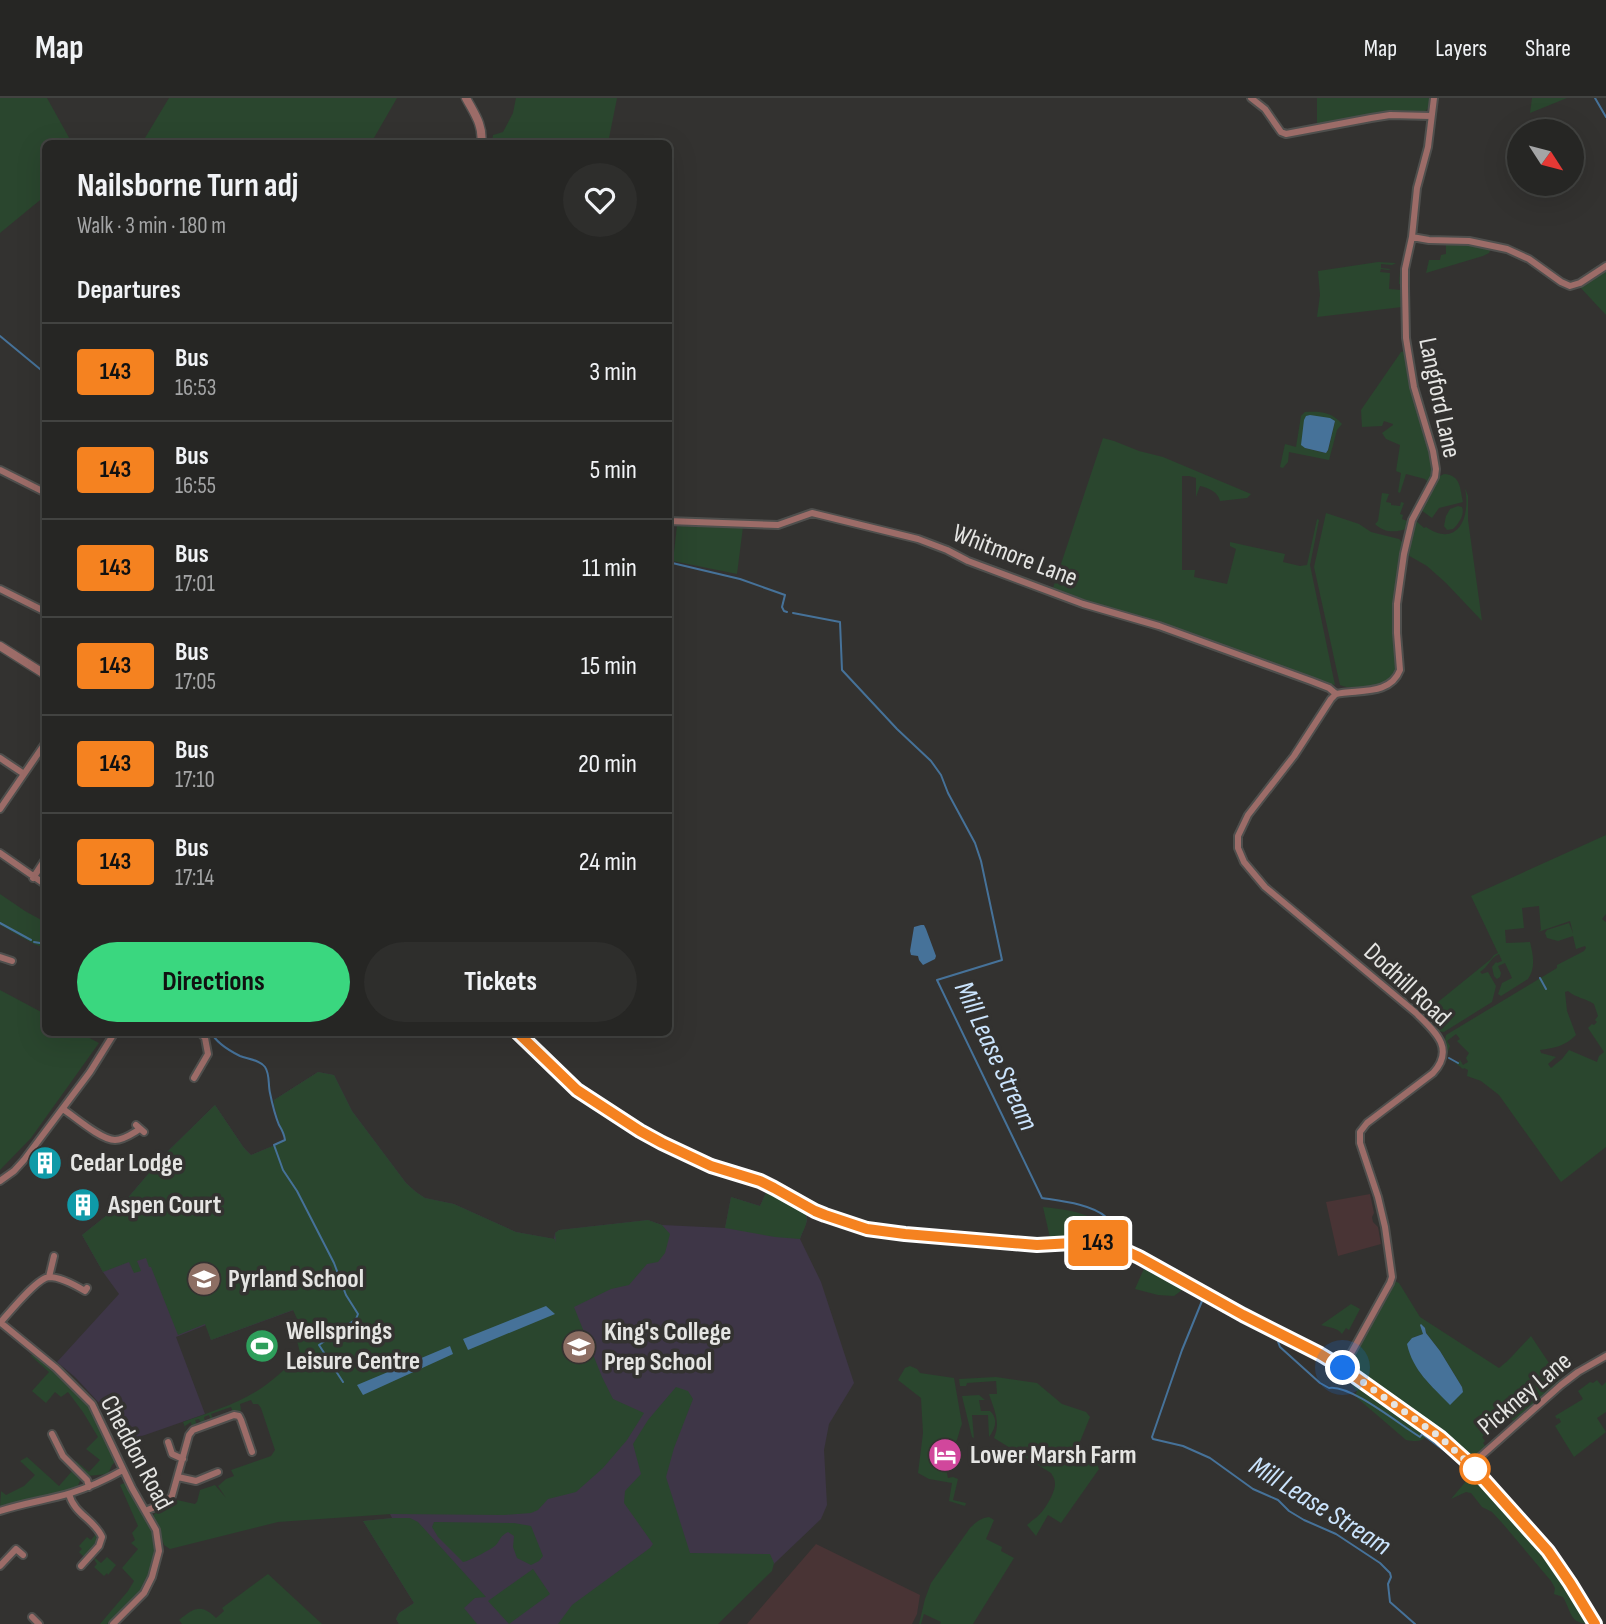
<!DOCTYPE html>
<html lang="en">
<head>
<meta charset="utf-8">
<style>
  body { margin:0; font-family:"Sofia Sans Condensed",sans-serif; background:#2e2e2c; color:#f1f3f6; height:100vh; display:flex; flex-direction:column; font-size:26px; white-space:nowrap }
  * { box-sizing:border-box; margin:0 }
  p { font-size:23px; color:#a4a5a6 }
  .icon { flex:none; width:38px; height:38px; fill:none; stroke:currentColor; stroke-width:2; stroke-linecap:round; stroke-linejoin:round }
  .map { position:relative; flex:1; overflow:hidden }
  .panel { position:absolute; left:42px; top:42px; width:630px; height:896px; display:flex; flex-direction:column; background:#262624; border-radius:10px; box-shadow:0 7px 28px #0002,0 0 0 2px #424341 }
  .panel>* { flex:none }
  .badge { padding:0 14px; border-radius:5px; font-size:24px; line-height:46px }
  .needle { width:46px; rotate:126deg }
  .controls { position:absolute; left:1507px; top:21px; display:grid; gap:14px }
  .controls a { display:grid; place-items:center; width:77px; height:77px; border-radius:50%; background:#262624; box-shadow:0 7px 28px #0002,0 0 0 2px #424341; font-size:35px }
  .you { position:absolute; width:35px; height:35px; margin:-18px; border:5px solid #fff; border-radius:50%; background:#1a73e8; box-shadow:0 0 0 10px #1a73e833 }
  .map>.badge { position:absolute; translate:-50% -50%; box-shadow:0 0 0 4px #fff }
  h2 { padding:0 35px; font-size:26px; line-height:63px }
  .round { display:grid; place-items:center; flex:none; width:74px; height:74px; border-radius:37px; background:#2e2e2c }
  .headline { display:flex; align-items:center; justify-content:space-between; height:119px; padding:0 35px }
  h1 { font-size:33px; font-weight:700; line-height:52px }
  .button { display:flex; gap:14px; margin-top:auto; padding:14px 35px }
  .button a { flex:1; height:80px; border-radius:42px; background:#3ad77f; color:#111; font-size:28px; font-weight:700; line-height:80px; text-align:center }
  .button a+a { background:#2e2e2c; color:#f1f3f6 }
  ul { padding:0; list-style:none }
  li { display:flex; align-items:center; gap:21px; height:98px; padding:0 35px; border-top:2px solid #424341 }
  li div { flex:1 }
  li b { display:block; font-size:26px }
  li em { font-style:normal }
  li .badge { min-width:77px; font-weight:700; text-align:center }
  header { display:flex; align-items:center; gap:42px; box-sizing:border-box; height:98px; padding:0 35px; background:#262624; border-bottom:2px solid #424341 }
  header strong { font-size:33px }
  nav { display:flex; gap:38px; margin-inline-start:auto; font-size:24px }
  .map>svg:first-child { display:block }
</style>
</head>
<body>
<header>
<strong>Map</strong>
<nav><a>Map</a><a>Layers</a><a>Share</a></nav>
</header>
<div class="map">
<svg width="1606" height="1526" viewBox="0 0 1606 1526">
  <rect width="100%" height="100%" fill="#333230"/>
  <path fill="#493435" d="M1370 1096 1374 1115 1372 1119 1373 1124 1378 1129 1381 1146 1338 1158 1326 1104Z
    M816 1446 920 1497 917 1516 912 1526H747Z"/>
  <path fill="#3e3647" d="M318 974 334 977 352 1013 406 1085 416 1094 425 1100 454 1106 516 1134 554 1141 555 1135 559 1132 648 1122 662 1127 725 1130 731 1099 760 1108 768 1090 804 1113 807 1117V1123L800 1141 821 1184 854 1285 829 1326 824 1352 827 1407 821 1421 711 1526H399L396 1521 399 1515 414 1505 363 1423 392 1420 386 1408 313 1205 211 1242 206 1227 176 1239 205 1316 145 1337 130 1341H119L100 1306 75 1279 57 1264 119 1196 103 1174 82 1137 126 1102 166 1055 215 1007 244 1050 251 1057 285 1043 274 1007V1002Z"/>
  <path fill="#2a462e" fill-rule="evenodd" d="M0 0H47L72 45 46 46 45 98 0 135Z
    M169 0H397L371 45H142Z
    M516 0H617L608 45H492L493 37 503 34 513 15Z
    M1317 0H1430L1428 10 1424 15 1317 28Z
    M1532 0H1567L1530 15Z
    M1446 144 1468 145 1491 150 1489 155 1483 158 1426 175 1429 162H1440L1441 157 1446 156Z
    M1378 164 1396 165 1392 167 1381 166V170L1391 171 1388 172 1381 171 1380 174 1390 175 1389 191 1401 192V186H1399L1400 173H1403L1402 209 1317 219 1320 197 1318 173Z
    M1606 171V217L1579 188Z
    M1405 253C1408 271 1411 289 1415 307 1422 333 1441 360 1428 386L1426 385 1427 383 1425 381 1406 376 1400 395 1402 396 1398 394 1401 375 1396 373 1400 347 1386 341 1382 335 1393 327V326L1384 323 1382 328 1362 329 1361 312 1401 254Z
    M1305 314C1320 313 1332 314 1342 326L1337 332 1329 362 1289 354 1288 364 1283 370 1280 369 1285 346 1296 349 1301 318ZM1335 323 1328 353 1325 355 1305 350Z
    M1103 340 1114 343 1139 353 1163 359 1251 396 1247 400 1220 403C1218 394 1209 390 1200 388L1196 399V380L1189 378H1182V472H1195L1194 479 1227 486 1236 451 1230 448V444L1285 456 1283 464 1300 468 1307 467 1317 421 1319 422 1310 467 1335 587 1320 583 1178 532 1106 510 1053 490Z
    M1444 376C1461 377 1460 391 1463 404L1439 410 1432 420 1421 412 1422 408 1436 380Z
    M1465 390 1468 398V422L1482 523 1446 485 1427 468 1406 456 1414 421 1424 430 1426 429C1457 450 1471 421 1465 390Z
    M1382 395 1389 396 1386 404 1391 405V407L1400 408 1401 404 1404 405 1400 416 1403 417 1402 421 1410 424 1408 430C1396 435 1384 435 1375 426L1378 423Z
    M1458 408 1462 409C1465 416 1459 426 1453 431L1447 432 1444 428 1446 418 1450 411Z
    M1326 415 1359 426 1371 434 1399 441 1404 446C1396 480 1394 513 1395 548 1395 556 1399 568 1395 575 1387 590 1353 593 1340 587L1314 469Z
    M677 428 743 429 737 476 673 463Z
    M1606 737V816L1602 821 1606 824V1049L1561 1084 1499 997 1481 983 1467 978 1468 972 1464 970 1463 971 1449 960V959L1458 965 1460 962 1463 967 1468 964 1466 960 1469 955 1457 943 1460 941 1456 936 1447 943 1450 948 1447 956 1444 946 1446 937 1557 870V867L1584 853 1586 850 1585 848 1576 851 1573 838 1558 843 1547 840 1545 835 1547 832 1569 825 1573 835 1570 823 1538 834 1541 832 1539 808 1522 810 1524 830 1505 832 1506 845 1530 844C1533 857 1536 869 1528 881L1501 898 1498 896 1502 885 1512 880 1505 865 1498 868 1501 875 1500 879 1497 881 1494 878 1492 869 1496 864 1497 865 1502 863 1499 856C1490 860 1488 869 1480 874L1482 876 1488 874 1496 888 1492 904 1444 934 1438 933 1422 917 1491 861 1494 857 1498 855 1471 798ZM1568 893C1576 900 1585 900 1594 906L1598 918 1595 922 1597 924 1594 927 1592 926 1588 930 1604 954 1599 958 1597 964 1569 952 1562 961 1551 970 1548 966 1556 959 1541 955 1540 952C1555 950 1565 948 1576 937L1567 913 1565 894Z
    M0 796 25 813 45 824V850L34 846 0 827Z
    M0 892 45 916 46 934 80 935 99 945 31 1040 0 1072Z
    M318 974 334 977 352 1013 406 1085 416 1094 425 1100 454 1106 516 1134 555 1141 556 1145 555 1135 559 1132 648 1122 662 1127 670 1136 665 1155 658 1164 647 1166 629 1187 611 1191 574 1209 602 1279 613 1301 644 1315 627 1342 603 1370 576 1394 548 1401 538 1412 531 1415 504 1417 391 1416 278 1424 170 1451 164 1447 153 1418C155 1413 171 1407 177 1402L195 1406 197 1404 200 1392 215 1387 226 1400 218 1388 226 1381 234 1378 231 1372 271 1358 275 1352 261 1310 258 1306H253L251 1302 240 1306 241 1312 239 1314H233L231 1309 211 1316 213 1321 211 1322 209 1317 204 1319 205 1324 201 1326 199 1321 195 1322 197 1327 192 1329 191 1324 185 1328 187 1335 183 1324C210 1314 238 1306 263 1289 276 1280 287 1268 301 1259L293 1226 298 1223 293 1212 211 1242 205 1226 178 1237 151 1169H149L146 1160 137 1163 141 1173 134 1175 129 1164 103 1174 82 1137 126 1102 166 1055 215 1007 244 1050 251 1057 285 1043 274 1007V1002Z
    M768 1090 804 1113C811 1123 803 1131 800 1141L775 1139 725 1130 731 1099 760 1108Z
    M1043 1109C1062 1111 1081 1113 1098 1123H1090V1133L1098 1132 1099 1137 1051 1144Z
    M1106 1138 1177 1171 1213 1193 1301 1242 1253 1219 1145 1159 1105 1141Z
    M1146 1166 1186 1189 1174 1198 1158 1197 1135 1191Z
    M1395 1183 1399 1185 1420 1219 1499 1270C1511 1261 1520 1249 1531 1238L1561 1283 1535 1309 1516 1324 1510 1321 1517 1313 1523 1309 1522 1305 1523 1302 1521 1299 1506 1311 1503 1315 1501 1313 1493 1321 1497 1326 1482 1339 1485 1343 1483 1345 1486 1349 1473 1360 1468 1359 1433 1329C1424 1342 1423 1345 1406 1342L1356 1299 1355 1298 1357 1293 1349 1283V1279L1356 1273 1353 1268 1354 1259ZM1425 1230 1426 1235 1440 1253 1462 1289 1450 1306 1412 1240 1423 1236Z
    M1351 1206 1360 1211 1349 1232 1346 1230 1342 1236C1338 1230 1328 1229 1321 1227Z
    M30 1257 37 1258 40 1261 85 1302 97 1322 116 1363 112 1367 108 1376 87 1378 76 1365V1363L89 1374 100 1362 86 1351 98 1339 83 1314 68 1294 61 1299 55 1294 46 1305 32 1293 49 1274Z
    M910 1268 917 1271 920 1275 954 1280 962 1326C959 1332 959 1338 956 1344L951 1345 950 1351 948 1344H937V1351L939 1352V1362H944L948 1380 953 1379 958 1381 953 1402 966 1405 965 1408 949 1403 952 1385 929 1381 918 1375 923 1335 921 1300 898 1282 905 1270Z
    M996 1279 1037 1285 1062 1306 1086 1314 1090 1319 1077 1351 1095 1362 1099 1371 1061 1425 1048 1417 1036 1438 1027 1427C1030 1424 1033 1422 1037 1419 1044 1413 1054 1397 1055 1387 1055 1381 1054 1380 1051 1375L994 1340C1001 1324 994 1312 989 1296H997L996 1283 967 1285 966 1288H960L959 1281Z
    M1597 1282 1602 1288 1606 1284V1314L1597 1320 1606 1334 1574 1359 1555 1328 1561 1324 1559 1320 1557 1321 1555 1318 1583 1301 1578 1293 1590 1284 1593 1285Z
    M676 1289 688 1293 693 1301 674 1350 666 1379 690 1455 770 1456 774 1465 772 1473 718 1526H558L572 1507 650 1450 653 1446 624 1405 625 1393 641 1376 633 1346 648 1322Z
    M979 1297 985 1302H979L981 1313H990C998 1320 996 1330 989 1339L988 1317H972L974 1340 972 1339 962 1298Z
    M27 1359 59 1388 73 1372 81 1380 77 1390 33 1400 0 1410 1 1393 6 1397 24 1388 35 1377 20 1363Z
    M1473 1375 1546 1454 1593 1526C1569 1526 1573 1517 1563 1499L1554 1496 1555 1490 1551 1483 1503 1426 1492 1414 1482 1409 1471 1395 1466 1394 1451 1401Z
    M124 1385 129 1390C137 1404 148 1419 153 1434 162 1463 146 1489 127 1509H124L107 1526H100L128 1493 134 1483 122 1470 138 1451 131 1445 135 1442 132 1435 138 1428 120 1387Z
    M989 1419 994 1422 986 1441 1002 1449 1001 1453 1014 1460 973 1526H940L941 1524 924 1516 921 1526H919L925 1501 931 1485 970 1430C976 1424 981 1420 989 1419Z
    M393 1420H410L418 1424 486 1499 475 1500 464 1510 477 1526H399L396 1521 399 1515 414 1505 363 1423Z
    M434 1424 514 1425 531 1428 543 1458 539 1463 531 1467 517 1460 513 1449 514 1438 508 1434C500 1438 501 1441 496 1447 492 1451 469 1463 463 1464L438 1439 432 1429Z
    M96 1436 97 1444 84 1459 79 1454 82 1451 79 1448 87 1439 91 1442Z
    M107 1459 116 1467 108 1477 107 1475 104 1478 94 1469 97 1466 94 1461 95 1460 101 1465Z
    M533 1471 550 1496 509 1526 488 1503Z
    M268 1476 322 1526H182L179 1522C194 1510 201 1505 216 1520L224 1513 222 1510Z"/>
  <path fill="#467299" d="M1310 317 1330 320 1335 323 1328 352 1326 355 1305 350 1301 347 1304 322 1306 318Z
    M921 827H924L926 831 936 858 935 861 923 867 919 862 918 858 911 857 910 853 914 829Z
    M546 1208 555 1216 468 1252 463 1241Z
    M1421 1226 1425 1230 1426 1235 1440 1253 1462 1289 1463 1294 1450 1307C1431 1287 1413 1273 1407 1246L1412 1240 1423 1236 1420 1227Z
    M450 1248 453 1256 363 1297 357 1287Z"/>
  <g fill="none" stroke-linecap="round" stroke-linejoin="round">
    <path stroke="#467299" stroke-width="2" d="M1595 0 1606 19
      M0 238 46 276
      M668 464 740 481 785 497 782 509 784 513 787 514
      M793 515 840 524 842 572 897 631 931 663 941 677 948 695 975 745 981 763 1002 862 937 882 1042 1100C1061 1103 1091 1106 1106 1119L1107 1140 1180 1174 1207 1192 1276 1230
      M0 825 31 842
      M34 844 46 846
      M1540 880 1546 891
      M211 934C216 945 230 953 240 958 248 961 260 962 265 969 270 976 268 987 270 995 272 1005 275 1017 279 1027 282 1032 284 1035 285 1042L274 1047 283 1072 297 1093 334 1165 346 1197 358 1216 356 1221 319 1247 343 1284
      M1449 960 1458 965
      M1202 1203 1182 1252 1152 1339 1153 1341 1183 1348 1210 1360 1253 1391 1278 1402 1289 1413 1304 1422 1336 1436 1380 1465 1390 1475 1391 1479 1388 1486 1390 1504 1415 1526
      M1277 1241 1280 1249 1320 1285 1329 1290C1350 1286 1400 1327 1420 1339L1422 1336 1457 1362 1465 1370"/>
    <g stroke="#4f4f4d" stroke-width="10">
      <path id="minor" d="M1251 0 1265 11 1281 34 1286 36 1371 20 1390 17 1431 18
        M1412 139 1429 142 1469 143 1507 151 1529 161 1561 184 1570 188 1580 185 1606 168
        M0 372 46 395
        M668 423 778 427 812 415 918 441 947 452 968 463 1083 506 1159 528 1311 583 1329 590 1336 596
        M0 491 46 514
        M1336 596 1331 601 1294 658 1248 717 1238 738V750L1244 764 1265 789 1416 915C1434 933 1456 950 1433 975L1367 1025 1360 1034V1045L1378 1099 1385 1129 1392 1179 1390 1185 1343 1270
        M1336 596C1358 591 1390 598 1400 572L1397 535V506L1404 456 1412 422 1435 379 1436 371 1433 353 1414 289 1406 240 1405 189V171L1412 139 1417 90 1428 49 1434 0
        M0 660 24 676
        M0 711 46 644
        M0 755 46 787
        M33 780 46 760
        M0 859 12 863
        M517 934 577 992 640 1033 662 1045 711 1068 760 1083 774 1090 815 1113 825 1117 867 1131 905 1137 1037 1148 1090 1144 1117 1149 1139 1159 1243 1217 1320 1256 1343 1270 1440 1339 1471 1367 1548 1453 1570 1485 1595 1526
        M194 980 208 956 205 940 200 934
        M63 1011C75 1019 101 1042 115 1042 124 1042 133 1035 140 1031
        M136 1027 144 1034
        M0 1083 14 1073 24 1062 90 974 115 934
        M49 1179 54 1158
        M0 1224 56 1270 92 1306 132 1390 156 1432 159 1453 152 1479 144 1495 113 1526
        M0 1225C9 1215 37 1180 49 1179 61 1179 75 1187 85 1193L87 1190
        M52 1336 63 1358 87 1382 89 1389
        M168 1344 172 1356 183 1361
        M1471 1367 1561 1287 1578 1274 1606 1258
        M178 1379 196 1383 218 1374
        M69 1396C74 1416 95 1422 102 1439L99 1448 81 1468
        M0 1413C24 1405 48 1402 71 1395 90 1389 107 1381 123 1372
        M145 1413 165 1405 172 1398 189 1337 193 1332 234 1317 239 1318 241 1322 252 1354
        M0 1468 16 1451 23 1457
        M32 1519 39 1526"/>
    </g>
    <g stroke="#4f4f4d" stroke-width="11">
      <path id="tertiary" d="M466 0C474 15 484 28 481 46
        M0 548 46 577"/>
    </g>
    <use href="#minor" stroke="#9c6c68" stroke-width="6"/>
    <use href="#tertiary" stroke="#9c6c68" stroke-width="8"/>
  </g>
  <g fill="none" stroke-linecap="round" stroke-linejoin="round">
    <g stroke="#fff" stroke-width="16">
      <path id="line" d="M517 934 577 992 640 1033 662 1045 711 1068 760 1083 774 1090 815 1113 825 1117 867 1131 905 1136 1037 1147 1090 1144 1117 1149 1139 1159 1243 1217 1320 1256 1343 1270 1440 1339 1471 1367 1548 1453 1570 1485 1595 1526"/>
    </g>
    <use href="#line" stroke="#f58220" stroke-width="10"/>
    <path stroke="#e5e5e3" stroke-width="7" stroke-dasharray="0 12.6" d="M1343 1270 1440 1339 1475 1371"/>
  </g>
  <defs>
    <g id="building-disc" transform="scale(1.75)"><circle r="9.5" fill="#0f9aa8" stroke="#333230"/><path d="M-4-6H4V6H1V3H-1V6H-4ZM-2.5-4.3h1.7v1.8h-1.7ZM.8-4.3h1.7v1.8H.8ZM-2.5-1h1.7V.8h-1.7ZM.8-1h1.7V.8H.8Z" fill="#fff"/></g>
    <g id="school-disc" transform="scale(1.75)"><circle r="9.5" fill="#8d6e63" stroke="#333230"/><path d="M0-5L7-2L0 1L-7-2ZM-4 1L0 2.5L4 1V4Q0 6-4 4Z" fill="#fff"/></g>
    <g id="stadium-disc" transform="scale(1.75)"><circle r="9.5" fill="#2e9e5b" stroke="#333230"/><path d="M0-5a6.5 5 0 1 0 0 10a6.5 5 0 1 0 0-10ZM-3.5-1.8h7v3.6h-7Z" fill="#fff"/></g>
    <g id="hotel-disc" transform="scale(1.75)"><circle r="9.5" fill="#d1479c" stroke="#333230"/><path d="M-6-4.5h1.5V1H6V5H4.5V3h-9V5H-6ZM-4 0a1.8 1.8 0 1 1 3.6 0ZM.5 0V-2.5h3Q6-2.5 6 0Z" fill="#fff"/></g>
  </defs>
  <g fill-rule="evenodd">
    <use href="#building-disc" x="45" y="1065"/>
    <use href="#building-disc" x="83" y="1107"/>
    <use href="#school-disc" x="204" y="1181"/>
    <use href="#stadium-disc" x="262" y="1248"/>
    <use href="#school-disc" x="579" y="1249"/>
    <use href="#hotel-disc" x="945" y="1357"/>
  </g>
  <circle fill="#fff" stroke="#f58220" stroke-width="3.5" cx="1475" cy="1371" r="14"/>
  <g text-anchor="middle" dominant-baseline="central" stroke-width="7" stroke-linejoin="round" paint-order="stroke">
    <g font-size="26" fill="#e5e5e3" stroke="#333230">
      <text transform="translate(1439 300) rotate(78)">Langford Lane</text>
      <text transform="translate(1015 458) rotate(21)">Whitmore Lane</text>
      <text transform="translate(1407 887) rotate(43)">Dodhill Road</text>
      <text transform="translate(1525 1296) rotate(-40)">Pickney Lane</text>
      <text transform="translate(136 1355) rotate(62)">Cheddon Road</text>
    </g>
    <g font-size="26" font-weight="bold" fill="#e5e5e3" stroke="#333230" text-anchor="start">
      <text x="70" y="1065">Cedar Lodge</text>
      <text x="108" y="1107">Aspen Court</text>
      <text x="228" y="1181">Pyrland School</text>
      <text x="286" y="1233">Wellsprings<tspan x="286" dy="30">Leisure Centre</tspan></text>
      <text x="604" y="1234">King's College<tspan x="604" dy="30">Prep School</tspan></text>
      <text x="970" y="1357">Lower Marsh Farm</text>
    </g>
    <g font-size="28" font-style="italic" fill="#cbe4fd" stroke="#333230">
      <text transform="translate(996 958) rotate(65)">Mill Lease Stream</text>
      <text transform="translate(1320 1408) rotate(32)">Mill Lease Stream</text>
    </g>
  </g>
</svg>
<div class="controls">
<a><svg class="needle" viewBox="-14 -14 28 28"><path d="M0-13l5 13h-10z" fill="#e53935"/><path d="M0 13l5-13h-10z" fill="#a4a5a6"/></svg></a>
</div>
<div class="you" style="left:1343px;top:1270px"></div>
<b class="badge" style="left:1098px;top:1145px;background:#f58220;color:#111">143</b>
<section class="panel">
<div class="headline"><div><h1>Nailsborne Turn adj</h1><p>Walk · 3 min · 180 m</p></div><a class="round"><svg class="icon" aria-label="heart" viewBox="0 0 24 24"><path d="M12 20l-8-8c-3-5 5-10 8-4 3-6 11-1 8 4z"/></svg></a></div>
<h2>Departures</h2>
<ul>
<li><span class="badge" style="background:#f58220;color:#111">143</span><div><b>Bus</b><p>16:53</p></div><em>3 min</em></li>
<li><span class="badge" style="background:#f58220;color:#111">143</span><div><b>Bus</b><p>16:55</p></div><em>5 min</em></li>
<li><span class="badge" style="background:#f58220;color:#111">143</span><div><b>Bus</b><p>17:01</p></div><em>11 min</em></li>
<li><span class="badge" style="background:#f58220;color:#111">143</span><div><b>Bus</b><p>17:05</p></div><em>15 min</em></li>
<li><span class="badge" style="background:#f58220;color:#111">143</span><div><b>Bus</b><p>17:10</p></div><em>20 min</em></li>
<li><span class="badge" style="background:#f58220;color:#111">143</span><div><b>Bus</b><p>17:14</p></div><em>24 min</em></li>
</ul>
<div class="button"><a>Directions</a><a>Tickets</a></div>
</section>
</div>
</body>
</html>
